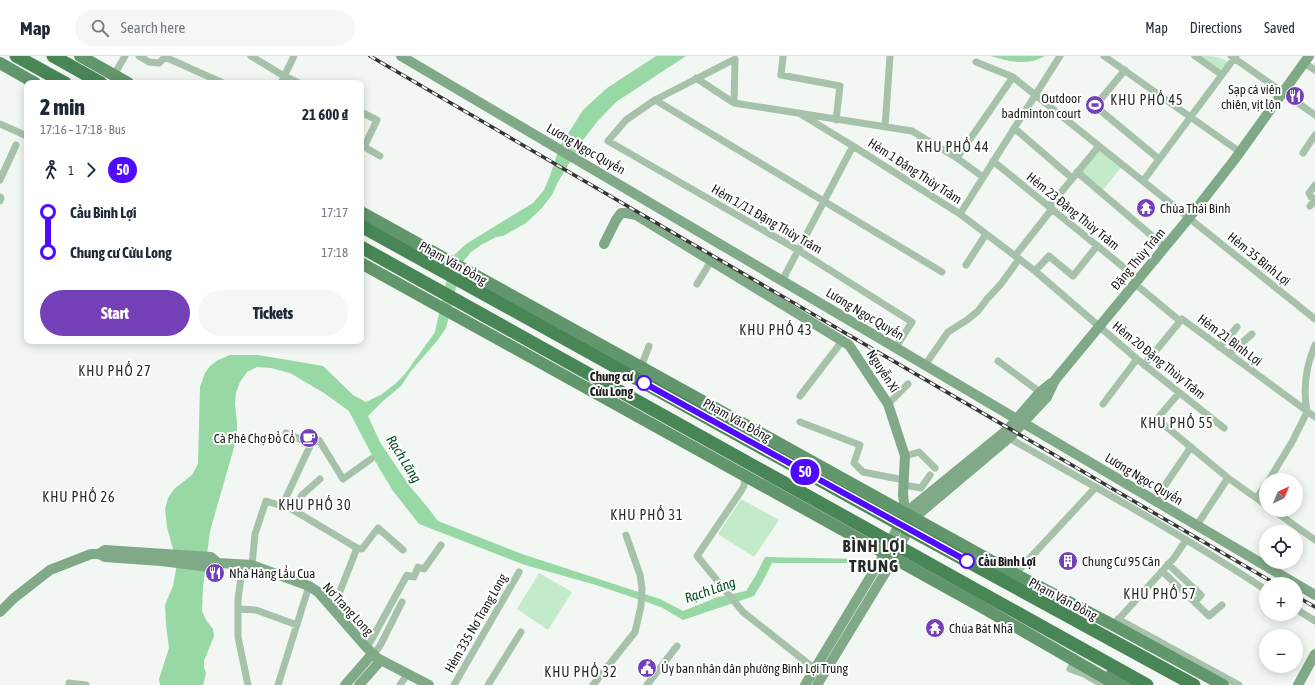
<!DOCTYPE html>
<html lang="en">
<head>
<meta charset="utf-8">
<style>
  body { margin:0; font-family:"Asap Condensed",sans-serif; background:#f6f6f7; color:#1f2937; height:100vh; display:flex; flex-direction:column; font-size:15px; white-space:nowrap }
  * { box-sizing:border-box; margin:0 }
  p { font-size:13px; color:#747a83 }
  .icon { flex:none; width:22px; height:22px; fill:none; stroke:currentColor; stroke-width:2; stroke-linecap:round; stroke-linejoin:round }
  .map { position:relative; flex:1; overflow:hidden }
  .sheet { position:absolute; left:24px; top:24px; width:340px; height:264px; display:flex; flex-direction:column; background:#fff; border-radius:8px; box-shadow:0 2px 10px #0003 }
  .sheet>* { flex:none }
  .badge { padding:0 8px; border-radius:13px; font-size:14px; line-height:26px }
  .needle { width:26px; rotate:44deg }
  .buttons { position:absolute; left:1259px; top:417px; display:grid; gap:8px }
  .buttons a { display:grid; place-items:center; width:44px; height:44px; border-radius:50%; background:#fff; box-shadow:0 2px 10px #0003; font-size:20px }
  .map>.badge { position:absolute; translate:-50% -50%; box-shadow:0 0 0 2px #fff }
  .legs { display:flex; align-items:center; gap:6px; height:44px; padding:0 16px; font-size:13px }
  .legs p { margin-inline-start:auto }
  .overview { display:flex; align-items:center; justify-content:space-between; height:68px; padding:0 16px }
  h1 { font-size:22px; font-weight:800; line-height:30px }
  .action { display:flex; gap:8px; margin-top:auto; padding:8px 16px }
  .action a { flex:1; height:46px; border-radius:24px; background:#7340b7; color:#fff; font-size:16px; font-weight:800; line-height:46px; text-align:center }
  .action a+a { background:#f6f6f7; color:#1f2937 }
  ul { padding:0 16px; list-style:none }
  li { display:flex; align-items:center; gap:14px; height:40px; font-size:15px }
  li i { display:grid; place-items:center; width:6px; height:100%; margin:0 5px; background:currentColor }
  li i::after { content:''; width:10px; height:10px; margin:-5px; border:3px solid; border-radius:50%; background:#fff }
  li p { margin-inline-start:auto }
  li:first-child i { background:linear-gradient(#0000 50%,currentColor 0) }
  li:last-child i { background:linear-gradient(currentColor 50%,#0000 0) }
  header { display:flex; align-items:center; gap:24px; box-sizing:border-box; height:56px; padding:0 20px; background:#fff; border-bottom:1px solid #e0e1e3 }
  header strong { font-size:19px }
  nav { display:flex; gap:22px; margin-inline-start:auto; font-size:14px }
  .search { width:280px; height:36px; background:#f6f6f7; display:flex; align-items:center; gap:10px; box-sizing:border-box; padding:0 14px; border-radius:22px; color:#747a83; font-size:15px }
  .map>svg:first-child { display:block }
</style>
</head>
<body>
<header>
<strong>Map</strong>
<div class="search"><svg class="icon" aria-label="search" viewBox="0 0 24 24"><circle cx="10" cy="10" r="6"/><path d="M15 15l6 6"/></svg>Search here</div>
<nav><a>Map</a><a>Directions</a><a>Saved</a></nav>
</header>
<div class="map">
<svg width="1315" height="629" viewBox="0 0 1315 629">
  <rect width="100%" height="100%" fill="#f2f7f3"/>
  <path fill="#c3ebca" d="M1200 0C1209 0 1224 0 1228 7L1224 14H1220Z
    M1099 91 1122 111 1101 136 1078 116Z
    M741 443 779 464 754 501 718 478Z
    M539 517 572 536 548 574 517 553Z"/>
  <path fill="#98d8a4" d="M656 0H686L616 46 597 66 583 84 558 126 552 139 541 153 526 167 503 180 496 181 481 189 471 196 462 207 446 272 437 285 411 315 401 330 383 345 368 360 380 386 408 428 429 453 438 465 522 498 660 543 683 555 718 541 746 535 756 519 765 501 860 503 862 507H772L764 523 754 540 683 564 661 551 596 529 525 509 419 468 393 435 375 405 349 355 324 337 290 317 271 312 257 311 247 316 240 326 236 337 235 348 237 367V381L210 475 203 531 202 555 206 564 213 573 214 580 204 605V611L206 617 203 629H160L159 623 169 592 166 569 165 549 173 530 177 508 167 471 165 453 168 442 174 433 192 419 198 408 200 331 205 317 210 310 218 304 230 299H258L294 305 323 310 353 339 366 346 382 338 396 327 405 318 435 276 452 201 466 188 533 147 544 134 550 120 559 92 583 54 607 32Z
    M991 0H1045C1028 10 1009 6 991 0Z"/>
  <g fill="none" stroke-linecap="round" stroke-linejoin="round">
    <path stroke="#a7c2ab" stroke-width="7" d="M139 0 149 6 159 7 165 1 223 27
      M251 0 284 20 299 27
      M1104 0 1240 96
      M1195 0 1222 19
      M1231 0 1315 59
      M783 1 781 19 840 30 836 64
      M976 6 1013 21 1315 263
      M1304 7 1315 14
      M1125 14 1095 50 1159 103
      M114 19 125 0
      M696 22 734 47 912 75 957 102 1013 21
      M281 27 294 0
      M655 44 942 216
      M734 47 735 3 655 44 626 64 608 85 798 194 912 266 896 291
      M361 56 377 64 364 91
      M799 57 853 90 960 158 1035 215 1137 303 1224 372
      M0 68 27 80
      M885 71 890 0
      M1014 72 1072 122
      M361 89 380 100
      M1303 97 1315 79
      M957 102 983 121
      M993 105 1138 223
      M1077 116 1165 191
      M0 124 16 89
      M1143 125 1236 0
      M1315 129 1309 137 1311 141 1315 143
      M0 141 1 142 0 145
      M1310 150 1315 144
      M1049 151 1099 90
      M960 158 1060 0
      M1015 200 1052 153
      M966 209 986 178
      M1035 215 1049 200 1073 220 1097 190
      M782 225 853 90
      M1134 227 1180 265
      M697 228 711 205
      M1219 291 1229 281 1237 271
      M1229 298 1252 278
      M998 305 1040 336
      M925 309 948 276 967 264 978 255 987 243 1001 228 1019 203
      M1144 309 1182 263 1315 361
      M641 311 649 290
      M1179 337 1157 363 1228 422 1266 449
      M800 340 843 284
      M888 348 908 328
      M1103 348 1137 303
      M1307 356C1303 334 1306 310 1315 289
      M800 366 860 389 854 407 863 416 904 424
      M286 377 311 388
      M1009 382C1095 431 1183 479 1266 534
      M905 400 919 396 935 412
      M745 420 744 430 741 435 697 500 743 556 815 613
      M1269 424 1292 386 1307 356
      M904 429 921 432 930 419
      M1257 442 1266 428
      M1155 444 1191 391
      M283 448 357 492
      M293 454 302 439 320 423
      M1273 454 1315 484
      M1197 469 1228 422
      M357 492 362 493 378 472 403 494
      M243 508 238 543V581L248 629
      M1168 508 1201 539 1195 546
      M252 509 255 478 266 445 282 450 311 388 319 384 343 423 371 403
      M1162 515 1209 560 1222 549
      M1015 518 1096 431
      M238 553 256 554 297 569
      M333 553 357 492
      M1296 553 1315 565
      M1118 563 1239 629
      M1116 566 1174 502 1186 484
      M367 592 407 519 414 521 418 511 424 513 441 489
      M374 598 381 588 402 546
      M1074 605 1070 613 1084 618 1103 629
      M69 627 86 629
      M278 629 309 530
      M400 629 408 617
      M454 629 519 516
      M488 629 521 576
      M593 629 635 576 641 550 642 532 640 519 626 479
      M647 629 677 590"/>
    <path stroke="#80a987" stroke-width="10" d="M401 0 1315 539
      M604 188 616 164 621 157H626L636 159 849 289 888 348 905 400 903 438 905 457 883 500 805 629
      M905 457 1008 373 1040 336 1051 327
      M99 498 105 501 161 505 210 511 218 507 252 509 309 530 318 536 367 592 377 602 429 629
      M0 556 14 542 50 514 91 498H99L105 494 211 501 218 507
      M345 629 373 597
      M359 629 381 604
      M817 629 893 504 914 462 1009 382 1047 341 1055 324 1189 162 1235 103 1309 0
      M1298 629 1315 598"/>
    <path stroke="#62966c" stroke-width="12" d="M80 0 128 27
      M0 7 35 27
      M361 156 1015 518 1113 569 1223 629
      M361 207 980 550 1117 629
      M1111 619 1129 629"/>
    <path stroke="#488656" stroke-width="13" d="M16 0 65 27
      M53 0 101 27
      M361 170 899 468 1194 629
      M361 191 1147 629"/>
    <g stroke="#343534" stroke-width="3.5">
      <path id="rail" d="M370 0 1276 528
        M1296 540 1315 551"/>
    </g>
    <use href="#rail" stroke="#fff" stroke-width="2" stroke-dasharray="6" stroke-linecap="butt"/>
  </g>
  <g fill="none" stroke-linecap="round" stroke-linejoin="round">
    <g stroke="#fff" stroke-width="9">
      <path id="line-1" d="M644 327 967 505"/>
    </g>
    <use href="#line-1" stroke="#4f0aff" stroke-width="6"/>
  </g>
  <defs>
    <g id="restaurant-disc" transform="scale(1)"><circle r="9.5" fill="#7340b7" stroke="#fff"/><path d="M-5-6h1v4h1v-4h1v4h1v-4h1v5L-1.5 .5V6h-2V.5L-5-1ZM5-6V6H3V1.5H1.5Q1.5-4 5-6Z" fill="#fff"/></g>
    <g id="stadium-disc" transform="scale(1)"><circle r="9.5" fill="#7340b7" stroke="#fff"/><path d="M0-5a6.5 5 0 1 0 0 10a6.5 5 0 1 0 0-10ZM-3.5-1.8h7v3.6h-7Z" fill="#fff"/></g>
    <g id="temple-disc" transform="scale(1)"><circle r="9.5" fill="#7340b7" stroke="#fff"/><path d="M0-6L5-2H3V0L6.5 2.5H4V6H1.5V3h-3V6H-4V2.5H-6.5L-3 0V-2H-5Z" fill="#fff"/></g>
    <g id="cafe-disc" transform="scale(1)"><circle r="9.5" fill="#7340b7" stroke="#fff"/><path d="M-5.5-4.5H6V0H3Q3 3.5 0 3.5H-2.5Q-5.5 3.5-5.5 0ZM3-3.2v2h1.7v-2ZM-6 4.5H4V6H-6Z" fill="#fff"/></g>
    <g id="building-disc" transform="scale(1)"><circle r="9.5" fill="#7340b7" stroke="#fff"/><path d="M-4-6H4V6H1V3H-1V6H-4ZM-2.5-4.3h1.7v1.8h-1.7ZM.8-4.3h1.7v1.8H.8ZM-2.5-1h1.7V.8h-1.7ZM.8-1h1.7V.8H.8Z" fill="#fff"/></g>
    <g id="civic-disc" transform="scale(1)"><circle r="9.5" fill="#7340b7" stroke="#fff"/><path d="M-.6-6.5H3V-4.5H.6V-3L4-1V1h2V6H-6V1h2V-1L-.6-3ZM-1.2 2.5V6h2.4V2.5Z" fill="#fff"/></g>
  </defs>
  <g fill-rule="evenodd">
    <use href="#restaurant-disc" x="1295" y="40"/>
    <use href="#stadium-disc" x="1095" y="49"/>
    <use href="#temple-disc" x="1146" y="152"/>
    <use href="#cafe-disc" x="309" y="382"/>
    <use href="#building-disc" x="1068" y="505"/>
    <use href="#restaurant-disc" x="215" y="517"/>
    <use href="#temple-disc" x="935" y="572"/>
    <use href="#civic-disc" x="647" y="612"/>
  </g>
  <g fill="#fff" stroke="#4f0aff" stroke-width="2">
    <circle cx="644" cy="327" r="7"/>
    <circle cx="967" cy="505" r="7"/>
  </g>
  <g text-anchor="middle" dominant-baseline="central" stroke-width="4" stroke-linejoin="round" paint-order="stroke">
    <g font-size="13" fill="#1b1c1b" stroke="#fff" text-anchor="start">
      <text x="1281" y="33" text-anchor="end">Sạp cá viên<tspan x="1281" dy="15">chiên, vịt lộn</tspan></text>
      <text x="1081" y="42" text-anchor="end">Outdoor<tspan x="1081" dy="15">badminton court</tspan></text>
      <text x="1160" y="152">Chùa Thái Bình</text>
      <text x="295" y="382" text-anchor="end">Cà Phê Chợ Đồ Cổ</text>
      <text x="1082" y="505">Chung Cư 95 Căn</text>
      <text x="229" y="517">Nhà Hàng Lẩu Cua</text>
      <text x="949" y="572">Chùa Bát Nhã</text>
      <text x="661" y="612">Ủy ban nhân dân phường Bình Lợi Trung</text>
    </g>
    <g font-size="13" fill="#1b1c1b" stroke="#fff">
      <text transform="translate(586 93) rotate(30)">Lương Ngọc Quyến</text>
      <text transform="translate(915 115) rotate(33)">Hẻm 1 Đặng Thùy Trâm</text>
      <text transform="translate(1073 155) rotate(39)">Hẻm 23 Đặng Thùy Trâm</text>
      <text transform="translate(767 163) rotate(30)">Hẻm 1/11 Đặng Thùy Trâm</text>
      <text transform="translate(1138 203) rotate(-50)">Đặng Thùy Trâm</text>
      <text transform="translate(1259 203) rotate(39)">Hẻm 35 Bình Lợi</text>
      <text transform="translate(453 207) rotate(29)">Phạm Văn Đồng</text>
      <text transform="translate(865 258) rotate(31)">Lương Ngọc Quyến</text>
      <text transform="translate(1230 284) rotate(37)">Hẻm 21 Bình Lợi</text>
      <text transform="translate(1159 304) rotate(39)">Hẻm 20 Đặng Thùy Trâm</text>
      <text transform="translate(883 315) rotate(57)">Nguyễn Xí</text>
      <text transform="translate(737 364) rotate(29)">Phạm Văn Đồng</text>
      <text transform="translate(1144 423) rotate(31)">Lương Ngọc Quyến</text>
      <text transform="translate(1063 543) rotate(28)">Phạm Văn Đồng</text>
      <text transform="translate(348 553) rotate(47)">Nơ Trang Long</text>
      <text transform="translate(476 567) rotate(-60)">Hẻm 335 Nơ Trang Long</text>
    </g>
    <g font-size="13" font-weight="bold" fill="#1b1c1b" stroke="#fff" text-anchor="end">
      <text x="633" y="320">Chung cư<tspan x="633" dy="15">Cửu Long</tspan></text>
      <text x="978" y="505" text-anchor="start">Cầu Bình Lợi</text>
    </g>
    <g font-size="14" letter-spacing="1" fill="#272b28" stroke="#fff">
      <text x="1147" y="44">KHU PHỐ 45</text>
      <text x="953" y="91">KHU PHỐ 44</text>
      <text x="776" y="274">KHU PHỐ 43</text>
      <text x="115" y="315">KHU PHỐ 27</text>
      <text x="1177" y="367">KHU PHỐ 55</text>
      <text x="79" y="441">KHU PHỐ 26</text>
      <text x="315" y="449">KHU PHỐ 30</text>
      <text x="647" y="459">KHU PHỐ 31</text>
      <text x="1160" y="538">KHU PHỐ 57</text>
      <text x="581" y="616">KHU PHỐ 32</text>
    </g>
    <g font-size="14" font-style="italic" fill="#014e1f" stroke="#fff">
      <text transform="translate(404 403) rotate(58)">Rạch Lăng</text>
      <text transform="translate(710 534) rotate(-19)">Rạch Lăng</text>
    </g>
    <g font-size="17" font-weight="bold" letter-spacing="1" fill="#272b28" stroke="#fff">
      <text x="874" y="490">BÌNH LỢI<tspan x="874" dy="20">TRUNG</tspan></text>
    </g>
  </g>
</svg>
<div class="buttons">
<a><svg class="needle" viewBox="-14 -14 28 28"><path d="M0-13l5 13h-10z" fill="#e53935"/><path d="M0 13l5-13h-10z" fill="#747a83"/></svg></a>
<a><svg class="icon" aria-label="locate" viewBox="0 0 24 24"><circle cx="12" cy="12" r="6"/><path d="M12 2v4M12 18v4M2 12h4M18 12h4"/></svg></a>
<a>+</a>
<a>−</a>
</div>
<b class="badge" style="left:805px;top:416px;background:#4f0aff;color:#fff">50</b>
<section class="sheet">
<div class="overview"><div><h1>2 min</h1><p>17:16 – 17:18 · Bus</p></div><b>21 600 ₫</b></div>
<div class="legs"><svg class="icon" aria-label="walk" viewBox="0 0 24 24"><circle cx="13" cy="4" r="2"/><path d="M13 8l-2 6 4 7M11 14l-3 7M7 12l3-4h3l4 4"/></svg>1<svg class="icon" aria-label="forward" viewBox="0 0 24 24"><path d="M9 5l7 7-7 7"/></svg><b class="badge" style="background:#4f0aff;color:#fff">50</b></div>
<ul>
<li><i style="color:#4f0aff"></i><b>Cầu Bình Lợi</b><p>17:17</p></li>
<li><i style="color:#4f0aff"></i><b>Chung cư Cửu Long</b><p>17:18</p></li>
</ul>
<div class="action"><a>Start</a><a>Tickets</a></div>
</section>
</div>
</body>
</html>
